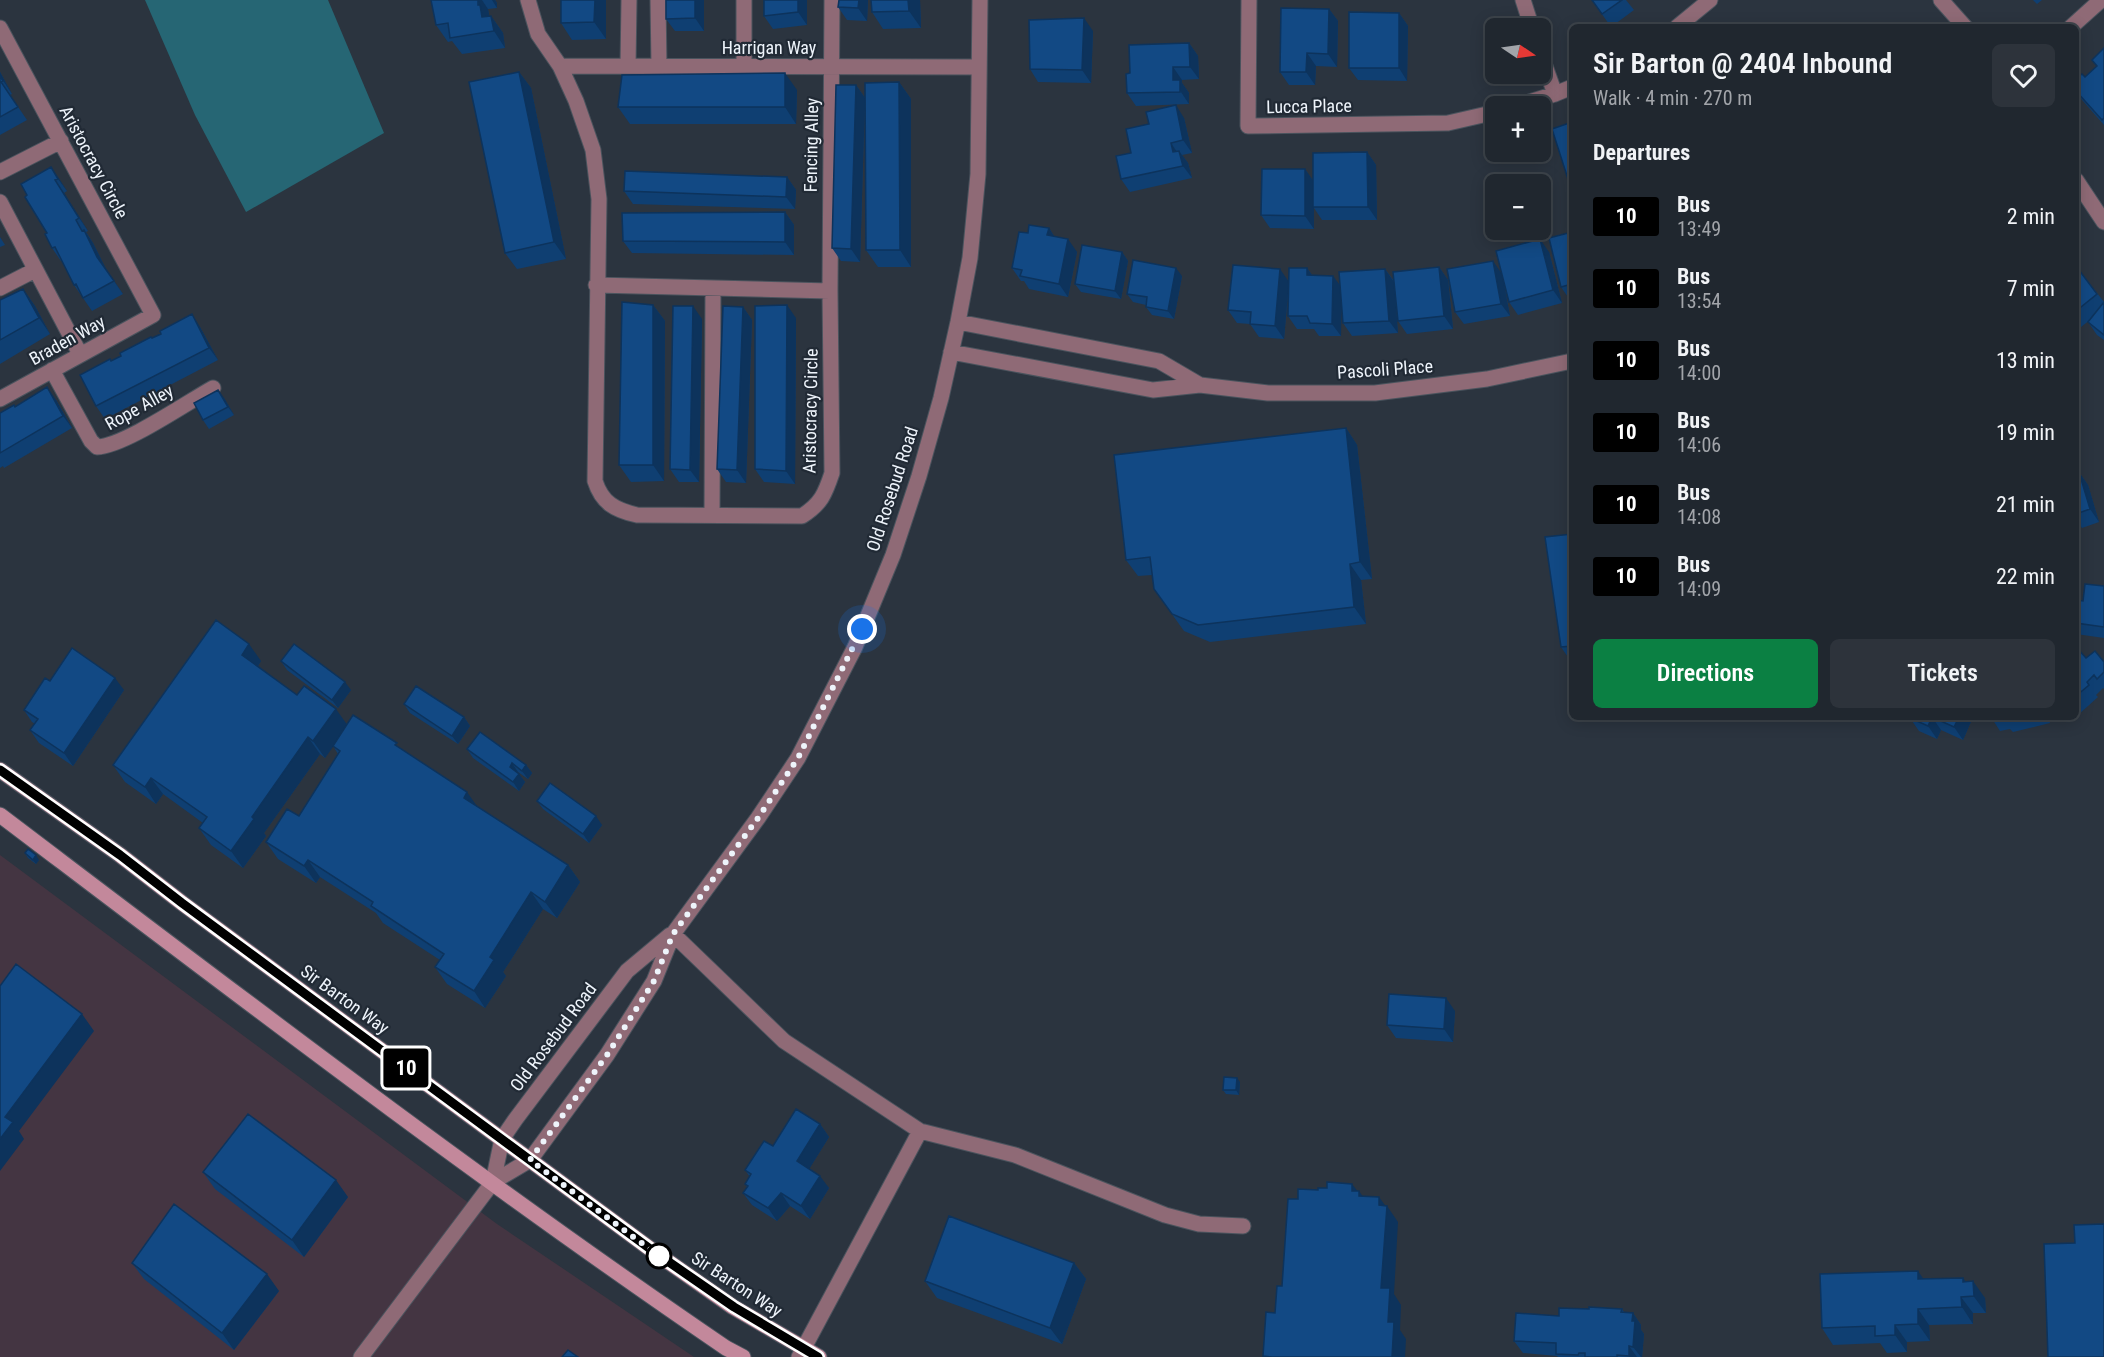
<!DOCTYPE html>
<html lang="en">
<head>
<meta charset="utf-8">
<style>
  body { margin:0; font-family:"Roboto Condensed",sans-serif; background:#2d333b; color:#f1f3f6; height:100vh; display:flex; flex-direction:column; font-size:22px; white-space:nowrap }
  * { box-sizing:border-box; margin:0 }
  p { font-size:20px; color:#a2a5aa }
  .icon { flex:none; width:33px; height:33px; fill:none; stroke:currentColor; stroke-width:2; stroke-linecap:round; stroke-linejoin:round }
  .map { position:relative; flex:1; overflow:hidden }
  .side { position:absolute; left:1569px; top:24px; width:510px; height:696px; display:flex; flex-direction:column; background:#20272f; border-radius:9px; box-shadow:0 3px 15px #0003,0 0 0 2px #3d444b }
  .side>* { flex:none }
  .badge { padding:0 12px; border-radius:4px; font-size:21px; line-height:39px }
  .needle { width:39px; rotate:103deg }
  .controls { position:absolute; left:1485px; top:18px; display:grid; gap:12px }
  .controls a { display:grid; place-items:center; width:66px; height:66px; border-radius:9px; background:#20272f; box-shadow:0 3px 15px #0003,0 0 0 2px #3d444b; font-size:30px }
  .you { position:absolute; width:30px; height:30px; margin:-15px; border:4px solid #fff; border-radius:50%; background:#1a73e8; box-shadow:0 0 0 9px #1a73e833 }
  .map>.badge { position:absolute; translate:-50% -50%; box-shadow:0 0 0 3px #fff }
  h2 { padding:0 24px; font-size:22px; line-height:54px }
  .round { display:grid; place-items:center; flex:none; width:63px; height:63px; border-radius:9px; background:#2d333b }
  .head { display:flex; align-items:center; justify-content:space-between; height:102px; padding:0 24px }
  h1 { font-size:28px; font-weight:600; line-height:45px }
  .primary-button { display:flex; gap:12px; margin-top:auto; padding:12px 24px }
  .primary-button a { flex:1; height:69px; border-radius:9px; background:#0b8043; color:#fff; font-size:24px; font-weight:600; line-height:69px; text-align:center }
  .primary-button a+a { background:#2d333b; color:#f1f3f6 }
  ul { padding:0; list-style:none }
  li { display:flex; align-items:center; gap:18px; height:72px; padding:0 24px }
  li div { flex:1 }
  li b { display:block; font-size:22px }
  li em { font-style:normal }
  li .badge { min-width:66px; font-weight:700; text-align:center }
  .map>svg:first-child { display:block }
</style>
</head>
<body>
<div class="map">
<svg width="2104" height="1357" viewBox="0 0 2104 1357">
  <rect width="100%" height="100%" fill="#2b343f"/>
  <path fill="#443542" d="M0 855 497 1224 694 1357H0Z"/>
  <path fill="#266674" d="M145 0H328L384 133 246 212 195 115Z"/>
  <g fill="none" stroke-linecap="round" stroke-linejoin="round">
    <g stroke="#4a535d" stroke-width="17">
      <path id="street" d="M528 0 538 34 560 66 576 101 593 150 599 199 595 481C602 503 615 510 637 515L802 516C821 504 825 494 832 473L830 291 596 285
        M658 0 659 66
        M1249 0 1248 126 1448 123 1496 112
        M1523 0 1532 28
        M1941 0 1965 27
        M1677 27 1710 0
        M2071 27 2101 0
        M0 28 153 315 0 399
        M1540 52 1555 94
        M560 66 979 67
        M628 66 629 0
        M744 66V0
        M1516 106 1555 94 1572 87
        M0 172 61 141
        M2076 180 2104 222
        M0 202 80 354
        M0 288 35 270
        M830 291 832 0
        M958 322 1159 361 1200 385
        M951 352 1153 390 1200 385 1268 393H1375L1487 379 1572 361
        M52 370 91 441 97 447C124 446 186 403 213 388
        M712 515 713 289
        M673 934 784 1041 920 1131 1015 1155 1165 1215 1199 1224 1243 1226
        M493 1182 502 1139 515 1120 627 971 670 935
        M361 1357 493 1182 530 1160 607 1055 654 981 673 934 758 818 798 758 855 647 893 555 919 476 941 398 958 322 970 258 978 174 980 0
        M799 1357 920 1131"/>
    </g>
    <g stroke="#4a535d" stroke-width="17">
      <path id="secondary" d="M0 770 120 855 182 903 653 1251 733 1307 819 1357
        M0 815C239 996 478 1179 726 1348L743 1357"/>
    </g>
    <use href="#street" stroke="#8f6a76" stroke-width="15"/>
    <use href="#secondary" stroke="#c3889b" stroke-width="15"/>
  </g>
  <path fill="#0f3f72" d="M431 0H495L497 3V8L488 9 489 16H491L503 33 505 48 462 54 452 41 448 42 436 25Z
    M561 0H606V39L572 40 561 23Z
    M666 0H704V31H675L666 19Z
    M807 0V25L773 29 764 16Z
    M839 0H868L867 21 847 20 838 7Z
    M871 0H920L921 28 883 29 872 12Z
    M1592 0H1626L1634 10 1611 27Z
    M2033 0H2042L2037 4Z
    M1329 9 1338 21 1337 67 1316 66 1315 85H1289L1280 72Z
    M1399 13 1408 26 1407 81 1358 80 1349 68Z
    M1093 31 1091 83 1038 82 1030 69Z
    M1189 43 1198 56 1199 79 1182 80V83L1189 93V104L1136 106 1127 93 1130 73Z
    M2104 48V125L2076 93V79L2085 77 2097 67 2092 60Z
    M0 72 12 94 10 95 27 120 0 135Z
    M519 72 531 88 566 259 517 269 505 253Z
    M899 82 911 99V267H878L866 250Z
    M856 85 865 98 860 262 841 261 832 248Z
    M797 90 796 124H630L618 107Z
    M1184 118 1192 153 1182 155 1188 163 1192 178 1130 192 1121 179 1131 153Z
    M1367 152 1376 165 1377 220H1322L1314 208V229L1270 228 1261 215 1305 169 1313 181Z
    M51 167 67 191 64 193 88 231 86 232 93 243 106 269 123 294 92 311 74 285 62 260 61 261 52 248 47 233 27 195Z
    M787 177 796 190 795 209 633 204 624 191Z
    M785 212 794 225V255L632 253 623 241Z
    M1049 228 1054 236 1077 252 1068 297 1029 289 1024 281H1021L1012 268 1028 233Z
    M1572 232V299L1570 300 1561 287Z
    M0 237 5 245 0 247Z
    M1122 252 1128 261 1121 299 1081 292 1075 284Z
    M1549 252 1562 303 1518 315 1509 302 1503 279 1510 316 1464 324 1455 312 1502 273Z
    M2076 266 2104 302V340L2097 335 2088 322 2091 319 2076 331Z
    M1439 267 1448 280 1453 329 1407 334 1398 321 1395 299 1398 333 1352 336 1343 323 1341 302V336H1319L1314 329H1297L1288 316V293L1284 339 1259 337 1250 324 1237 323 1228 310 1288 281 1307 268 1312 275 1333 276 1340 287 1385 269 1394 281Z
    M1182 276 1174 319 1152 315 1146 307V305L1133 302 1127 294Z
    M23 289 35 306 50 334 0 364V300Z
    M653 305 665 321 664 481 631 482 619 465Z
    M743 307 752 320 746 483 726 482 717 469Z
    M796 318 795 484 764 482 755 469Z
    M702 319 699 482H679L670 469Z
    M200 327 218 360 105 419 96 406 112 361 152 338Z
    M224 398 234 415 209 429 203 420Z
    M56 400 72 428 4 468 3 466 0 468V413L15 407Z
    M1346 428 1357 445 1372 579 1361 580 1366 624 1210 642 1184 631 1154 589 1152 575 1138 576 1126 560Z
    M2076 468 2088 485 2099 522 2082 528 2076 519Z
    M1572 534V660H1570L1561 647Z
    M2104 586V638L2076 634V600L2083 601Z
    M2076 649 2086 658 2104 662V689L2103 688 2096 695 2098 697 2078 715 2076 713Z
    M261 661 258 666 297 695 347 724 401 749 478 807 568 865 580 882 557 918 543 909 503 972 506 976 485 1008 447 984 435 967 440 960 383 923 376 913 320 877 316 883 278 859 266 842 299 816 338 754 333 746 325 758 320 754 264 833 266 836 243 868 211 845 199 828 203 823 163 794 156 804 125 782 113 765Z
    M281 661 351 690 338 708 287 670Z
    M50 681 124 690 73 766 39 743 30 730 35 724 32 722 24 710Z
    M404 704 464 717 470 726 458 744 410 713Z
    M1911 717H1973L1963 740 1941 730 1937 739 1919 731 1910 718Z
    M1991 717H2049L2050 723 2013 732 2010 729 2000 731Z
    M467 749 526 765 532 773 528 779 518 772V773L525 782 519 791 473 758Z
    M537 801 602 825 589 843 543 809Z
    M25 853 39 860 36 864 28 858Z
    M1455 1011 1453 1042 1396 1038 1387 1025Z
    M1240 1082 1239 1095 1226 1094 1223 1090Z
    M820 1124 829 1137 809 1169 829 1188 810 1219 790 1206 777 1221 752 1205 743 1193 747 1187 745 1184 750 1177 745 1170 773 1146Z
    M203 1172 348 1197 304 1257 215 1189Z
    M132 1263 279 1291 234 1350 144 1279Z
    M1074 1263 1086 1279 1062 1344 937 1298 925 1281Z
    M1963 1278 1965 1281 1985 1298 1986 1313H1973V1324L1929 1325 1930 1341 1907 1342V1352L1887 1353 1880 1343 1833 1345 1822 1328 1924 1279Z
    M1589 1309H1622L1624 1312 1633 1313 1641 1325V1330L1644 1334 1642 1357H1558L1557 1356 1523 1353 1514 1341 1559 1316Z"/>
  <path fill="#0d335c" d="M478 0H482L488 9 490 19 482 17Z
    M492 0H495L497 3V8Z
    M595 0H606V39L594 22Z
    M695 0H704V31L695 18Z
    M798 0H807V25L798 12Z
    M859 0H868L867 21 858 8Z
    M908 0H920L921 28 909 11Z
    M1329 9 1338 21 1337 67 1328 54Z
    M1399 13 1408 26 1407 81 1399 68Z
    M491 16 503 33 505 48 494 31Z
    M1084 18 1093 31 1091 83 1082 70Z
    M1189 43 1198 56 1199 79 1190 67Z
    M1307 53 1316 66 1315 85 1306 72Z
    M1173 67 1182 80V83L1189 93V104L1173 80Z
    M0 72 12 94 0 76Z
    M519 72 531 88 566 259 554 242Z
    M785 73 797 90 796 124 785 107Z
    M899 82 911 99V267L900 250Z
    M856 85 865 98 860 262 851 249Z
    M1176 105 1184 118 1192 153 1183 140Z
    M1171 143 1179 155 1173 152Z
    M1179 151 1188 163 1192 178 1183 166Z
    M1367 152 1376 165 1377 220 1368 207Z
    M51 167 60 180 67 191 58 179Z
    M1305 169 1314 182V229L1305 216Z
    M787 177 796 190 795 209 786 197Z
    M55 180 64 193 88 231 79 218Z
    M785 212 794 225V255L785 242Z
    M1049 228 1057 241 1047 235Z
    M84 230 93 243 106 269 123 294 97 257Z
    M1068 239 1077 252 1068 297 1059 284Z
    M1540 239 1549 252 1562 303 1553 290Z
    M1122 252 1128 261 1121 299 1115 291Z
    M1493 261 1502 274 1510 316 1501 304Z
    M1439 267 1448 280 1453 329 1444 316Z
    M1176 268 1182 276 1174 319 1168 311Z
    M1307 268 1316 281 1307 275Z
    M1280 269 1289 282 1284 339 1275 326Z
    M1385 269 1394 282 1398 333 1389 321Z
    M1333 276 1342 288 1341 336 1332 324Z
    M23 289 35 306 50 334 39 318Z
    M653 305 665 321 664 481 653 465Z
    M787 305 796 318 795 484 786 471Z
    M693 306 702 319 699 482 690 470Z
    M743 307 752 320 746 483 737 470Z
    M192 314 200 327 218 360 209 348Z
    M47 387 56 400 72 428 63 416Z
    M218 390 224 398 234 415 228 407Z
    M1346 428 1357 445 1372 579 1360 562Z
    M2076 468 2088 485 2099 522 2090 509 2076 474Z
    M1350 564 1361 580 1366 624 1354 607Z
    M249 644 261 661 254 672 242 655Z
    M115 678 124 690 73 766 64 753Z
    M345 682 351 690 338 708 332 700Z
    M336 709 348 726 325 758 313 741Z
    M464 717 470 726 458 744 452 736Z
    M1932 717 1941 730 1937 739 1928 726Z
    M1959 717H1973L1963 740 1954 727Z
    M308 737 320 754 264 833 266 836 243 868 231 851 252 817Z
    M512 763 518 772 516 775 510 767Z
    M526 765 532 773 528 779 522 771Z
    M519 774 525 782 519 791 513 782Z
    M151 778 163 794 156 804 145 787Z
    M467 792 479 809 464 798Z
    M596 816 602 825 589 843 583 834Z
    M36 855 39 860 36 864 33 860Z
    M308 860 320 877 316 883 304 866Z
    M568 865 580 882 557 918 545 902Z
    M531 892 543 909 503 972 506 976 485 1008 474 991 490 957Z
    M1446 998 1455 1011 1453 1042 1444 1029Z
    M82 1014 94 1031 19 1131 24 1139 0 1171V1139L5 1117Z
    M1237 1078 1240 1082 1239 1095 1236 1090Z
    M820 1124 829 1137 806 1174 797 1161Z
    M820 1176 829 1188 810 1219 801 1206Z
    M336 1180 348 1197 304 1257 292 1240Z
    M1352 1184 1359 1193V1191L1371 1208 1352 1191Z
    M781 1193 790 1206 777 1221 768 1208Z
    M1379 1197 1387 1208V1206L1398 1222 1394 1294 1401 1305 1400 1330 1406 1339 1405 1357H1392L1388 1322 1381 1288Z
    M1074 1263 1086 1279 1062 1344 1050 1328Z
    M1918 1271 1929 1287 1918 1279Z
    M267 1274 279 1291 234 1350 222 1333Z
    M1963 1278 1974 1293 1973 1281 1985 1298 1986 1313 1963 1282Z
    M1961 1297 1973 1313V1324L1962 1307Z
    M1918 1309 1929 1325 1930 1341 1918 1324Z
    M1633 1313 1641 1325V1330L1644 1334 1642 1357H1641L1633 1347 1632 1321Z
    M1895 1325 1907 1342V1352L1895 1335Z
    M1629 1346 1637 1357H1629Z"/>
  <path fill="#124984" stroke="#0d335c" stroke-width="1.5" d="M431 0H478V5H480L482 17 491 16 494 31 450 38 448 23 436 25Z
    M561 0H595L594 22 561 23Z
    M666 0H695V18L666 19Z
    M764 0H798V12L764 16Z
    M839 0H859L858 8 838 7Z
    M871 0H908L909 11 872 12Z
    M1592 0H1622L1602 14Z
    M1281 8 1329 9 1328 54 1307 53 1306 72H1280Z
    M1349 12 1399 13V68H1349Z
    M1084 18 1082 70 1030 69 1029 20Z
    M1189 43 1190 67H1173V80H1180V92L1127 93 1126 74 1130 73 1129 45Z
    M2104 48V118L2102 120 2076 91V79L2082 74 2085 77 2097 66 2092 60Z
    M519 72 554 242 505 253 469 82Z
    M785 73V107H618L622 75Z
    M0 76 3 81 1 82 18 107 0 117Z
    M899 82 900 250H866L865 83Z
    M836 85H856L851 249 832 248Z
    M1176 105 1183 140 1171 143 1173 152 1179 151 1183 166 1121 179 1116 156 1131 153 1126 129 1149 124 1146 112Z
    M1572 122V178L1568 179 1552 129Z
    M1367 152 1368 207H1313V153Z
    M51 167 58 179 55 180 79 218 76 220 82 231 84 230 97 257 114 281 83 298 76 284 74 285 55 247 52 248 45 234 47 233 25 197 27 195 21 184Z
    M1262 169H1305V216L1261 215Z
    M625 171 787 177 786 197 624 191Z
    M785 212V242L623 241 622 213Z
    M1029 225 1049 228 1047 235 1068 239 1059 284 1020 276 1022 270 1012 268 1019 232 1028 233Z
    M1572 232V284L1561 287 1549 238Z
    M1540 239 1553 290 1509 302 1496 251Z
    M1082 245 1122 252 1115 291 1075 284Z
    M1133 260 1176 268 1168 311 1146 307 1147 297 1127 294Z
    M1493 261 1501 304 1455 312 1447 269Z
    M1233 265 1280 269 1275 326 1250 324 1251 312 1228 310Z
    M2076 266 2097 294 2076 311Z
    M1439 267 1444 316 1398 321 1393 272Z
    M1289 268H1307V275L1333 276 1332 324 1310 323 1307 316H1288Z
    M1385 269 1389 321 1343 323 1339 272Z
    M23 289 39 318 0 340V300Z
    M622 302 653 305V465H619Z
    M2104 302V335L2088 322Z
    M787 305 786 471 755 469V306Z
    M673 306H693L690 470 670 469Z
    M723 306 743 307 737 470 717 469Z
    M192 314 209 348 96 406 80 375 110 359 111 361 121 356 120 353 151 337 152 338 161 334 160 331Z
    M47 387 63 416 0 453V413L14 405 15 407Z
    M218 390 228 407 203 420 194 403Z
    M1346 428 1360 562 1350 564 1354 607 1198 625 1172 614 1154 589 1150 557 1126 560 1114 455Z
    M2079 472 2090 509 2076 514V473Z
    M1572 534V646L1561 647 1545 537Z
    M2085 584 2104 586V627L2076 623V600L2083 601Z
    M216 620 249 644 242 655 297 695 304 686 336 709 313 741 308 737 252 817 254 819 231 851 199 828 207 817 151 778 145 787 113 765Z
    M294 644 345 682 332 700 281 661Z
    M72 648 115 678 64 753 30 730 38 719 24 710 45 678 50 681Z
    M2077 648 2086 658 2095 651 2104 662V672L2097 679 2094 675 2087 682 2089 685 2076 696V649Z
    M416 686 464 717 452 736 404 704Z
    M353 715 397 743 395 745 467 792 464 798 568 865 545 902 531 892 490 957 494 960 474 991 435 967 444 954 371 906 373 902 308 860 304 866 266 842 287 809 299 816 340 751 333 746Z
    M1911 717H1959L1954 727 1932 717 1928 726 1910 718Z
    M480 732 526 765 522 771 512 763 510 767 519 774 513 782 467 749Z
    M550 783 596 816 583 834 537 801Z
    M28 849 36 855 33 860 25 853Z
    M16 964 82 1014 5 1117 13 1122 0 1139V986Z
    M1389 994 1446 998 1444 1029 1387 1025Z
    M1224 1077 1237 1078 1236 1090H1223Z
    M796 1109 820 1124 797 1161 820 1176 801 1206 781 1193 768 1208 743 1193 748 1186 745 1184 751 1174 745 1170 764 1141 773 1146Z
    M248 1114 336 1180 292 1240 203 1172Z
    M1327 1182 1352 1184V1191H1359V1196L1379 1197V1205L1387 1206 1381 1288H1390L1388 1322H1394L1392 1357H1272L1263 1356 1266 1312 1275 1313 1277 1286H1282L1288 1199H1298V1189L1318 1190V1188H1327Z
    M174 1204 267 1274 222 1333 132 1263Z
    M949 1216 1074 1263 1050 1328 925 1281Z
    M2104 1224V1357H2048L2044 1244 2075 1243 2074 1225Z
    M1918 1271V1279L1963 1278V1282L1973 1281 1974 1296 1961 1297 1962 1307 1918 1309V1324L1895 1325V1335L1875 1336V1326L1822 1328 1820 1274Z
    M1589 1307 1622 1309 1621 1312 1633 1313 1632 1321H1635L1633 1347 1629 1346V1356L1617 1355V1357H1585V1353H1579L1578 1355 1556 1354V1343L1514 1341 1516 1313 1559 1316V1308L1589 1309Z
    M568 1350 578 1357H562Z"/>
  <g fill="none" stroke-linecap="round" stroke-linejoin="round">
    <g stroke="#fff" stroke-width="14">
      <path id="line" d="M0 770 120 855 182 903 653 1251 734 1307 818 1357"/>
    </g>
    <use href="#line" stroke="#000" stroke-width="9"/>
    <path stroke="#eef4fb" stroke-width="6" stroke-dasharray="0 10.8" d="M659 1256 530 1160 607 1055 654 981 673 934 758 818 798 758 862 629"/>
  </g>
  <circle fill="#fff" stroke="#000" stroke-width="3" cx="659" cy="1256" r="12"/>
  <g text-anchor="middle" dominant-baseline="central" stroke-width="4.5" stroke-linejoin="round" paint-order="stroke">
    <g font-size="18" fill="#eef4fb" stroke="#212a35">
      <text x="769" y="47">Harrigan Way</text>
      <text transform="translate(1309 106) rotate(-1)">Lucca Place</text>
      <text transform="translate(811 145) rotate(-89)">Fencing Alley</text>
      <text transform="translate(94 162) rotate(62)">Aristocracy Circle</text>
      <text transform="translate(67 340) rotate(-29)">Braden Way</text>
      <text transform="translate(1385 369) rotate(-4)">Pascoli Place</text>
      <text transform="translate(139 407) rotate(-29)">Rope Alley</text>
      <text transform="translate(810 411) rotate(-89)">Aristocracy Circle</text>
      <text transform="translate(892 489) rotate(-72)">Old Rosebud Road</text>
      <text transform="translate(345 999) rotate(36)">Sir Barton Way</text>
      <text transform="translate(553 1037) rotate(-53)">Old Rosebud Road</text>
      <text transform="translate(737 1284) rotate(33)">Sir Barton Way</text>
    </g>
  </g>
</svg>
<div class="controls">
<a><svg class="needle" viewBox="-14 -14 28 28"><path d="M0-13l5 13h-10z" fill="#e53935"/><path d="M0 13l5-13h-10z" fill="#a2a5aa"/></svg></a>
<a>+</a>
<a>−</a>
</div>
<div class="you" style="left:862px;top:629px"></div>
<b class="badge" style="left:406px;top:1068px;background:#000;color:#fff">10</b>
<section class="side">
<div class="head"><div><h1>Sir Barton @ 2404 Inbound</h1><p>Walk · 4 min · 270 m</p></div><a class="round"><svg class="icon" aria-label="heart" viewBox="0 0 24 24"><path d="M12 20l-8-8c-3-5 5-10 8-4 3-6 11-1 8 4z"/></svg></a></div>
<h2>Departures</h2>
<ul>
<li><span class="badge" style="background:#000;color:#fff">10</span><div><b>Bus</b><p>13:49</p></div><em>2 min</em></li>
<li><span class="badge" style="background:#000;color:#fff">10</span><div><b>Bus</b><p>13:54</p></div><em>7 min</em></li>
<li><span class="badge" style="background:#000;color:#fff">10</span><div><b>Bus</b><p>14:00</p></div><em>13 min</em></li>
<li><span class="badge" style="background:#000;color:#fff">10</span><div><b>Bus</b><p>14:06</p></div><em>19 min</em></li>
<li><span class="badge" style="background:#000;color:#fff">10</span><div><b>Bus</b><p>14:08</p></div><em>21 min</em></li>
<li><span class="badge" style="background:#000;color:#fff">10</span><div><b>Bus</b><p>14:09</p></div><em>22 min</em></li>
</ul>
<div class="primary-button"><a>Directions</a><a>Tickets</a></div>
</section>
</div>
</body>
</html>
